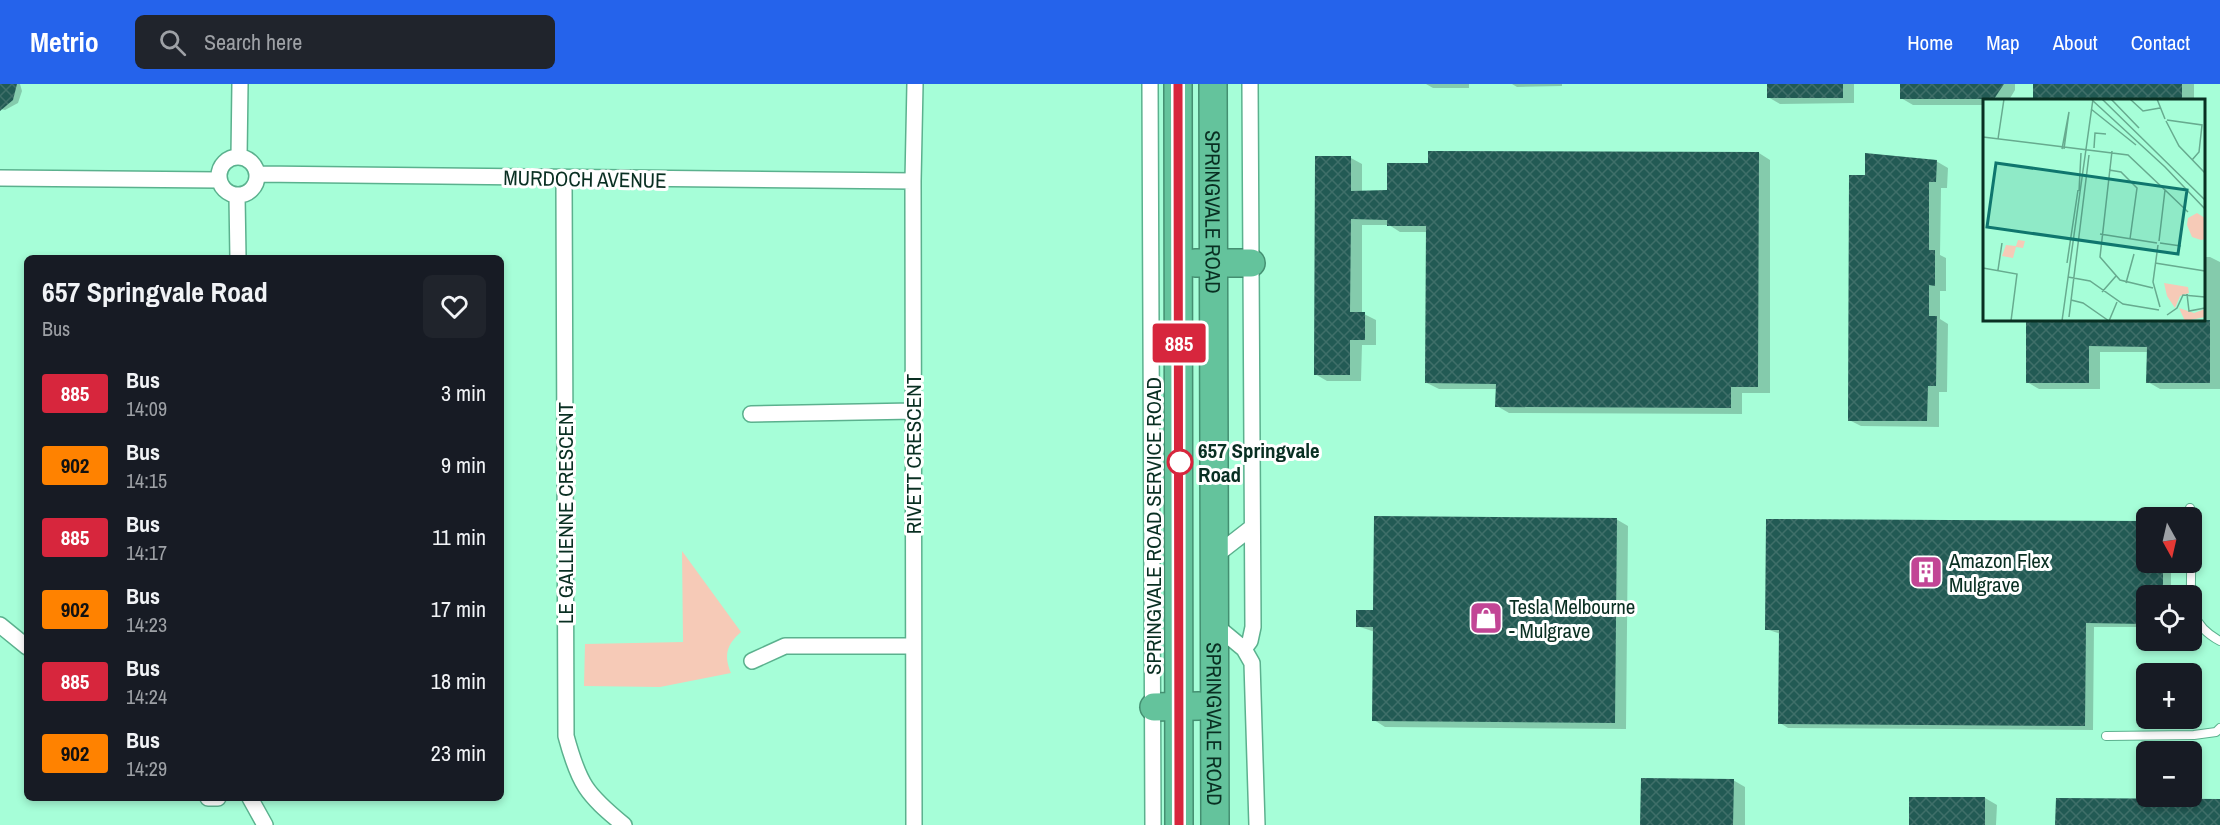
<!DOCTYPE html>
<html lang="en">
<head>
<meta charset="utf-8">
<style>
  body { margin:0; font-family:"Archivo Narrow",sans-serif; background:#20242c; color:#f1f3f6; height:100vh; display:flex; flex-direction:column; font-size:22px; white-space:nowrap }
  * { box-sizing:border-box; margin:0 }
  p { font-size:20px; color:#9ea1a6 }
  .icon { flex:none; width:33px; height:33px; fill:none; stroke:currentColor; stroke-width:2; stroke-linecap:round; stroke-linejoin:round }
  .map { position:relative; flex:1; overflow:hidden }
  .drawer { position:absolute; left:24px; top:171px; width:480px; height:546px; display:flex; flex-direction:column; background:#171b24; border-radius:9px; box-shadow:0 3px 9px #0003 }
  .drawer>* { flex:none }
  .badge { padding:0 12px; border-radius:4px; font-size:21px; line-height:39px }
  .needle { width:39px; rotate:172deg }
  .fabs { position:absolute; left:2136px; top:423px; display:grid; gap:12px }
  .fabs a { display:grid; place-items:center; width:66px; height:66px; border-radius:9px; background:#171b24; box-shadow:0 3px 9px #0003; font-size:30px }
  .map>.badge { position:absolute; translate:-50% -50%; box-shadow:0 0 0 3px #fff }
  .round { display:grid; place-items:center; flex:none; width:63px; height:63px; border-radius:9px; background:#20242c }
  .summary { display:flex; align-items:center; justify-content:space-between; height:102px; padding:0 18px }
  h1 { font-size:28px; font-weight:800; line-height:45px }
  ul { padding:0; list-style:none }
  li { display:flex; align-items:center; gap:18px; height:72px; padding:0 18px }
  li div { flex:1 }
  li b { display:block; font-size:22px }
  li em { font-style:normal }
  li .badge { min-width:66px; font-weight:700; text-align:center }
  header { display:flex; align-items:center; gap:36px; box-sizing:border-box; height:84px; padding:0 30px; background:#2563eb; color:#fff }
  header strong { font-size:28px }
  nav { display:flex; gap:33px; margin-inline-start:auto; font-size:21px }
  .search { width:420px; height:54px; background:#20242c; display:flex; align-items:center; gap:15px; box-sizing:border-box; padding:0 21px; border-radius:9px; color:#9ea1a6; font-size:22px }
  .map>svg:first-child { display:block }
</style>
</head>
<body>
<header>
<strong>Metrio</strong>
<div class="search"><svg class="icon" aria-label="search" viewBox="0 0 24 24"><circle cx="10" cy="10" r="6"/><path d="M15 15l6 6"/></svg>Search here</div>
<nav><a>Home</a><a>Map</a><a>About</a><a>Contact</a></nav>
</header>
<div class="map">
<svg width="2220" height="741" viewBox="0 0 2220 741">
  <defs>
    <pattern id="building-cross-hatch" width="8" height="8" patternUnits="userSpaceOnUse" patternTransform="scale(1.5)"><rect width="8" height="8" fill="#225a54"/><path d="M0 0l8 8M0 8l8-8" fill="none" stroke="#3f6f69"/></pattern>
  </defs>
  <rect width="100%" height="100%" fill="#a6fed8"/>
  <path fill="#f6cab7" d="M682 467 741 548C726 561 724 572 731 589L660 603 584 602 585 560 683 558Z"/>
  <path fill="#0003" d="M0 0H20L22 7 18 19 5 26 0 25Z
    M1426 0H1469V4H1433Z
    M1512 0H1562V2L1517 3Z
    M1768 0H1854V19L1780 20 1768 13Z
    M1901 0H2015V6L2009 16H1984V21H1913L1901 14Z
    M2035 0H2194V16H2040L2035 13Z
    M1759 69 1770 76V309H1742V330L1509 329 1497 322V305H1439L1427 299V148H1400L1389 141H1362V229L1376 236V261H1362L1361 297H1327L1315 290 1351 74 1362 80V108H1389Z
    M1936 77 1948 84 1947 104H1941L1940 171 1946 174V207H1940V235L1948 240 1947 308H1939V343L1861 342 1849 336 1866 92Z
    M2204 173H2210L2220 178V305H2160L2148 298V268H2100V305H2039L2027 298 2028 236H2204Z
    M1616 435 1628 442 1626 645 1385 643 1374 636 1375 548 1357 542 1374 527Z
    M1767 436 2146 439V478H2171V512H2146V543H2094L2093 646 1788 644 1780 639 1781 550 1766 545Z
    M1733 696 1745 703V741H1642Z
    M1985 714 1997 721 1996 741H1910Z"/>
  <path fill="url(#building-cross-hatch)" d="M0 0H17L13 16 0 27Z
    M1767 0H1843V14H1767Z
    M1900 0H2004L1994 15H1900Z
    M2033 0H2182V15L2033 14Z
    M1428 67 1759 68 1758 303H1731V324L1495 323 1496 300 1425 299 1426 142H1387V136L1351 135 1350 228H1365V256H1350V291H1314L1315 72H1351V107L1387 106V79H1428Z
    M1865 69 1937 76 1936 98H1929V166H1935V202L1929 201V232H1937L1936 302H1928L1927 337H1848L1849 91H1865Z
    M2026 236H2210V299H2146L2147 263 2089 262V299H2026Z
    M1374 432 1617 434 1615 639 1372 637 1373 543H1356V526H1373Z
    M1766 435 2146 437V478H2163V512H2146V540L2086 539 2085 642 1778 640 1779 546H1765Z
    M1641 694 1734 695 1733 741H1640Z
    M1909 713H1985V741H1909Z
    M2056 714 2220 715V741H2055Z"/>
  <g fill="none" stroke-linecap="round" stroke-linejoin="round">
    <g stroke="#5bb18e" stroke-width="10">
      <path id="lane" d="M2190 424V434
        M2191 478C2192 515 2184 537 2220 557
        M2106 652 2194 651 2216 648 2220 644"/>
    </g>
    <g stroke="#5bb18e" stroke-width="18">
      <path id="street" d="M1150 0 1153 741
        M219 92a19 19 0 1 1 38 0a19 19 0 1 1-38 0Z
        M239 73 240 0
        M257 90 913 97
        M0 94 218 96
        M564 95 566 652C579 700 586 710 624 741
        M237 112 238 174
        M751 330 914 327
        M1215 472 1251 444
        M0 541 27 563
        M1215 541 1244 565 1252 579 1257 741
        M1244 565 1250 557 1253 543 1250 0
        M752 577 785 562H913
        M208 714H218
        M250 714 265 741
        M914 741 913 97 915 0"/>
    </g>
    <g stroke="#448f71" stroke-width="30">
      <g id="highway">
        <path d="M1178 0 1179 741"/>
        <path id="s1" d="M1213 0 1215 741"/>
        <path d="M1195 179H1251"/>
        <path d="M1154 623 1199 622"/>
      </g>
    </g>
    <use href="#lane" stroke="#fff" stroke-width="8"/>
    <use href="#street" stroke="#fff" stroke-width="15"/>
    <use href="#highway" stroke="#64c39c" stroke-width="27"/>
  </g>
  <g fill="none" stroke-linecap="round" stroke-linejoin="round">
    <g stroke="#fff" stroke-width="14">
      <path id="line" d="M1178 0 1179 741"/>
    </g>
    <use href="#line" stroke="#d7263d" stroke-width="9"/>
  </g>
  <defs>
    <g id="building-square" transform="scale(1.725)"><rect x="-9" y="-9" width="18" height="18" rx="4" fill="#c24595" stroke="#fff"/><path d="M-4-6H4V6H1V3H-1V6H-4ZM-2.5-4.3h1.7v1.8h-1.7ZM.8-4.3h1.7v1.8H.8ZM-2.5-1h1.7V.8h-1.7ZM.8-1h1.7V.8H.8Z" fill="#fff"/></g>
    <g id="shop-square" transform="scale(1.725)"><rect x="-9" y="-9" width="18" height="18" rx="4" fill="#c24595" stroke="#fff"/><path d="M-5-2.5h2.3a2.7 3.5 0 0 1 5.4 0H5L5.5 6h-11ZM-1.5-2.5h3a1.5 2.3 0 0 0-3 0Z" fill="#fff"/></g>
  </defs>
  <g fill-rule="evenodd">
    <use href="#building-square" x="1926" y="488"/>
    <use href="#shop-square" x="1486" y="534"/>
  </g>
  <circle fill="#fff" stroke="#d7263d" stroke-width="3" cx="1180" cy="378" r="12"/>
  <g text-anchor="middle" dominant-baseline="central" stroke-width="6" stroke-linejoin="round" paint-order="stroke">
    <g font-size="21" fill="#092f22" stroke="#fff">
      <text transform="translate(585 95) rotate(1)">MURDOCH AVENUE</text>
      <text stroke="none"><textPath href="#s1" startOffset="128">SPRINGVALE ROAD</textPath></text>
      <text transform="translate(913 370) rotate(-90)">RIVETT CRESCENT</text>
      <text transform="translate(565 429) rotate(-90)">LE GALLIENNE CRESCENT</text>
      <text transform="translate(1153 442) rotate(-90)">SPRINGVALE ROAD SERVICE ROAD</text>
      <text stroke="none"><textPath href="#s1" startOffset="640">SPRINGVALE ROAD</textPath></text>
    </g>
    <g font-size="21" font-weight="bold" fill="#092f22" stroke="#fff" text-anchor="start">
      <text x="1198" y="366">657 Springvale<tspan x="1198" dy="24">Road</tspan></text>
    </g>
    <g font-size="21" fill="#092f22" stroke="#fff" text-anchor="start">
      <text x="1949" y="476">Amazon Flex<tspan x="1949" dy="24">Mulgrave</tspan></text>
      <text x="1509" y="522">Tesla Melbourne<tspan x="1509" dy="24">- Mulgrave</tspan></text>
    </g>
  </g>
  <g transform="translate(1983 15)">
    <rect width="222" height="222" fill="#a6fed8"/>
    <path d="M181 184 205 188 206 194 197 197 192 209 184 197Z" fill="#f6cab7"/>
    <path d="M214 114 222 119V140L218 141 209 138 204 126 205 119ZM35 141 42 142 40 149 33 148 30 159 19 157 23 146 33 147ZM196 209 211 214 222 210V218L202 222Z" fill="#f6cab7"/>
    <path fill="none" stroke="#67ab8f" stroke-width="1.5" d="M119 0 222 101M128 0 156 29M147 0 160 12 177 9M174 0 182 20M109 1 182 68 222 110M108 10 153 46M184 21 219 26 216 53 209 61M183 22 196 47 222 74M0 38 145 56 182 91 176 142M15 40 21 0M111 49 112 34 123 35M79 50 86 13 81 50M129 52 117 158 137 181 170 189M126 71 138 73 154 89 147 140M182 91 205 113M96 92 98 54M117 135 174 144M177 144 198 147M175 146 170 183 177 208M84 164 95 91M172 164 222 172M0 169 34 175 28 222M15 171 19 144M85 178 107 182 140 205 176 211M143 184 151 155M119 193 133 177M204 195 206 212 222 209M88 201 100 204 126 222M184 216 194 209 200 196 222 198M86 218 106 56M79 222 110 0M126 222 134 203"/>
    <path fill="#0f766e" fill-opacity="0.15" stroke="#0f766e" stroke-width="3" d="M13 64 204 91 195 155 4 128Z"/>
    <rect width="222" height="222" fill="none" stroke="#092f22" stroke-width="3"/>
  </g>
</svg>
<div class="fabs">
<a><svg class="needle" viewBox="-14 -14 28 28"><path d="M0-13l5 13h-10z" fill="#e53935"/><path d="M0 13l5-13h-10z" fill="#9ea1a6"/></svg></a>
<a><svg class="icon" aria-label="locate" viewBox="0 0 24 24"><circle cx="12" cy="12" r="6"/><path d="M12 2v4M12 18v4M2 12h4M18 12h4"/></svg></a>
<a>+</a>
<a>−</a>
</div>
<b class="badge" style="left:1179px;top:259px;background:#d7263d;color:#fff">885</b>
<section class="drawer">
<div class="summary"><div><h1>657 Springvale Road</h1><p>Bus</p></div><a class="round"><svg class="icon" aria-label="heart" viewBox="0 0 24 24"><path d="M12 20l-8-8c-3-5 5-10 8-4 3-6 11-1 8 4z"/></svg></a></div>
<ul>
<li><span class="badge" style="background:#d7263d;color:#fff">885</span><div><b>Bus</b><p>14:09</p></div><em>3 min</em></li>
<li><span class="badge" style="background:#ff8200;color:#111">902</span><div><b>Bus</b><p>14:15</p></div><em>9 min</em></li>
<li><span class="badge" style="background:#d7263d;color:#fff">885</span><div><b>Bus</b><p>14:17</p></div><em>11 min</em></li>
<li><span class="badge" style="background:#ff8200;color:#111">902</span><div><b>Bus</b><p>14:23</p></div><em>17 min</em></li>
<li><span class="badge" style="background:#d7263d;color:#fff">885</span><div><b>Bus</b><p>14:24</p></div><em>18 min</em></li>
<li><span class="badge" style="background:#ff8200;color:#111">902</span><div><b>Bus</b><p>14:29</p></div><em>23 min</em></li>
</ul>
</section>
</div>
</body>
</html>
